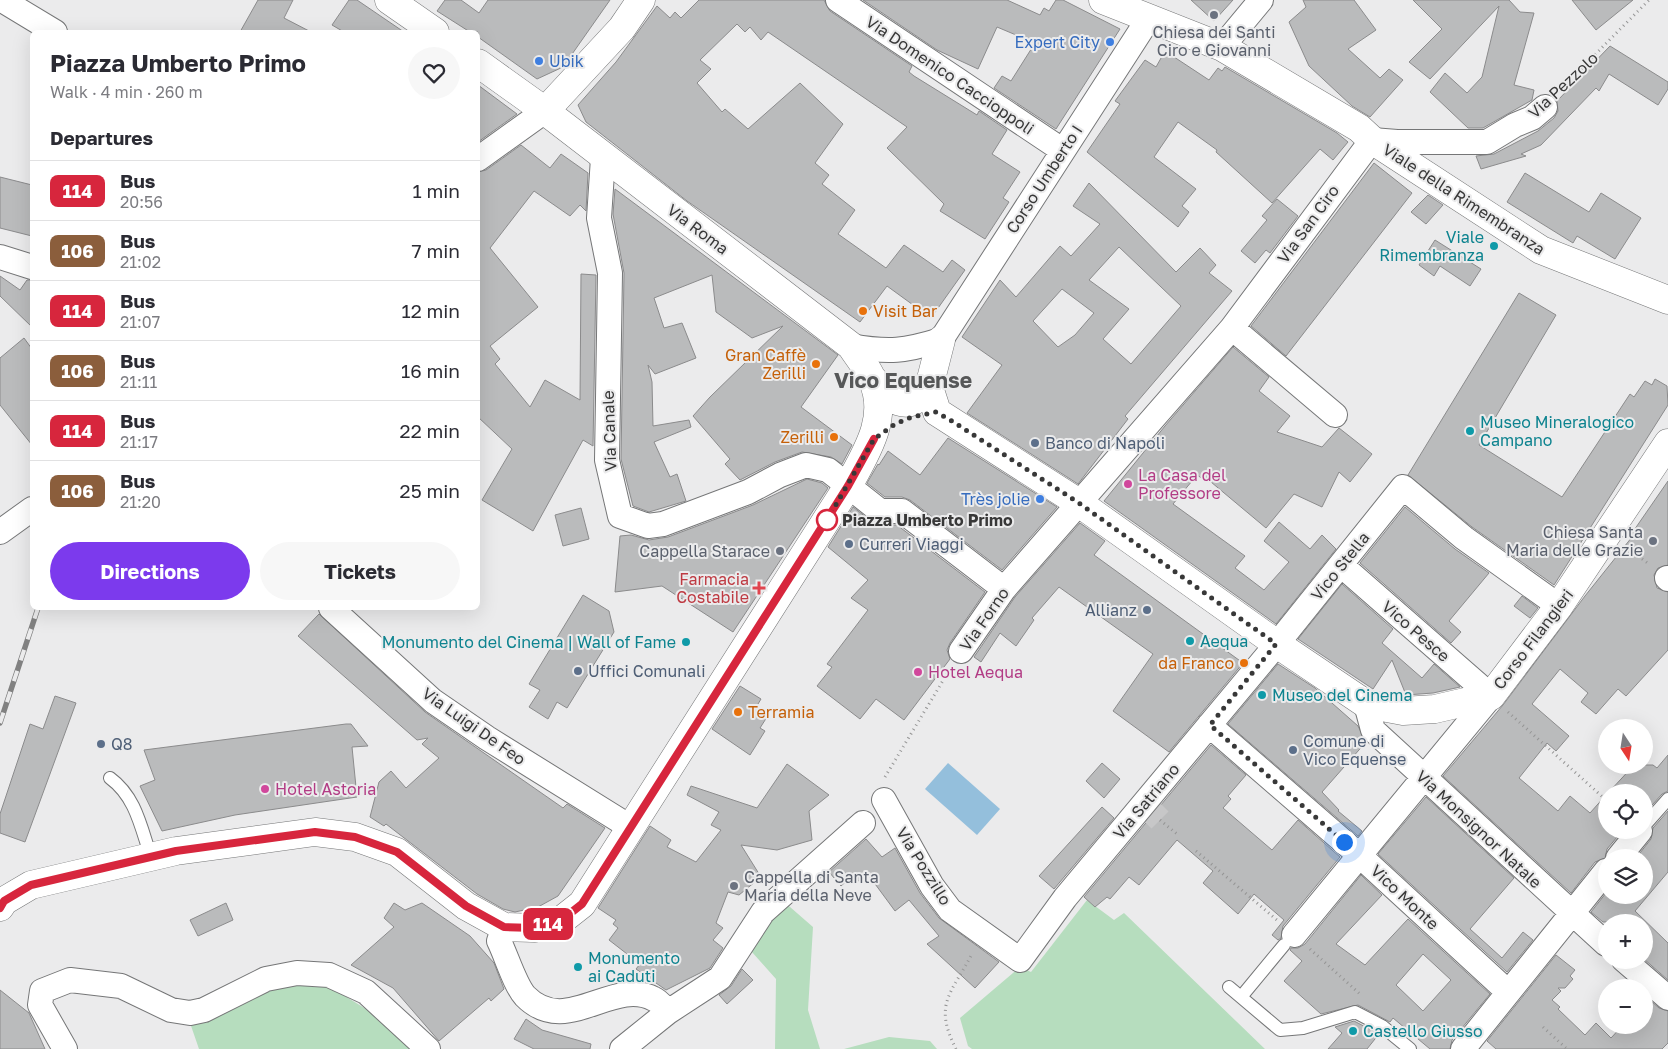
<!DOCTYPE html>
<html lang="en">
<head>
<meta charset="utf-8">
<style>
  body { margin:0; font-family:"Golos Text",sans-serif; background:#f7f7f7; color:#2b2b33; height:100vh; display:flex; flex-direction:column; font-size:19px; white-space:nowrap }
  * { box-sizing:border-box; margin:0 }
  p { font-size:16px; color:#7c7c81 }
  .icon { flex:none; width:28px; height:28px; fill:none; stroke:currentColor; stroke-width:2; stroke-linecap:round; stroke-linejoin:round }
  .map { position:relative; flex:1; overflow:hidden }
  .drawer { position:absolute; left:30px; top:30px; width:450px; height:580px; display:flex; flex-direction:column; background:#fff; border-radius:8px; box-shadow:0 5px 20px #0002 }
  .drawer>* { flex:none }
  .badge { padding:0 10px; border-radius:8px; font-size:18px; line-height:32px }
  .needle { width:32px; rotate:168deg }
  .tools { position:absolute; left:1598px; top:719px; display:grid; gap:10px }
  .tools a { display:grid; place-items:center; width:55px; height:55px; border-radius:50%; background:#fff; box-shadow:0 5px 20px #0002; font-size:25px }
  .you { position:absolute; width:25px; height:25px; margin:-12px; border:4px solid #fff; border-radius:50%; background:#1a73e8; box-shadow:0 0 0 8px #1a73e833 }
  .map>.badge { position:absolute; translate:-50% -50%; box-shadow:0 0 0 2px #fff }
  h2 { padding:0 20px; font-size:19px; line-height:45px }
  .round { display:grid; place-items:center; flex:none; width:52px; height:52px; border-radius:26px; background:#f7f7f7 }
  .headline { display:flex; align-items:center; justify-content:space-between; height:85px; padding:0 20px }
  h1 { font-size:24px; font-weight:700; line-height:38px }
  .cta { display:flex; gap:10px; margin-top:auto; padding:10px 20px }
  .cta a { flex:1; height:58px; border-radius:30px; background:#7c3aed; color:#fff; font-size:20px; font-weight:700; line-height:58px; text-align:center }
  .cta a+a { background:#f7f7f7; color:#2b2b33 }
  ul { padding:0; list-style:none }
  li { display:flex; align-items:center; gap:15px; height:60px; padding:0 20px; border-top:1px solid #e1e1e2 }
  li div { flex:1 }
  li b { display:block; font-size:19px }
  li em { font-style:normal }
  li .badge { min-width:55px; font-weight:700; text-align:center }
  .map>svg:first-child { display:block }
</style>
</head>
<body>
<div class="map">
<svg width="1668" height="1049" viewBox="0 0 1668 1049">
  <rect width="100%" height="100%" fill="#ebebec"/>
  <path fill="#b6ddbe" d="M782 900 813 927 808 1010 820 1049H775L776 979 751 951Z
    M1087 900 1114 920 1124 913 1265 1049H972L968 1046 960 1018 1020 967 1031 972Z
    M319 980 374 1014 416 1049H199L189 1020 282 981Z
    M889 1037 930 1041 937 1049H844Z"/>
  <path fill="#94bfdc" d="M948 763 1000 809 977 835 925 789Z"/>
  <path fill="#babbbc" stroke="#8b8b8c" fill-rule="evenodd" d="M258 0H293L284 18 311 32H240Z
    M349 0H357L404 32H344L332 25Z
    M445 0H461L479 13 488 0H610L563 67 537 79 478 37V32H470L437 11Z
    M699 0H824L830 11 912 66 909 72 914 76 977 115 979 111 1007 130 992 154 1020 172 1003 198 1009 202 985 239 940 211 944 204 887 148 907 127 768 32 761 40 750 27 745 32 737 24 700 60 711 69 697 83 722 112 725 109 748 129 800 83 843 124 815 163 829 175 822 184 855 210 838 234 886 268 904 245 943 272 952 260 965 270 931 318 887 286 860 322 687 201 586 122 578 105 616 62 657 6 670 18 675 12 681 18Z
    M863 0H1007L1040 15 1044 8 1049 11 1056 0H1063L1120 29 1056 129 994 88 1002 76 1011 81 1035 43 997 27 978 69 937 50Z
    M1191 0H1233L1214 21Z
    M1303 0H1354L1376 30 1348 49 1380 78 1389 69 1403 80 1370 117 1352 106 1309 66 1289 22 1306 7Z
    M1413 0H1509L1520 12 1534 13 1514 85 1534 90 1532 100 1483 128H1468L1430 92 1445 73 1467 93 1482 77 1499 6 1430 79 1409 62 1442 29Z
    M1572 0H1633L1596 30Z
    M1610 46 1668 82V89L1658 105 1609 74 1599 91 1596 88 1541 145 1521 154 1526 156 1481 169 1476 156 1494 154 1538 131 1554 118 1558 111 1557 101Z
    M1165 51 1209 80 1218 68 1222 71 1225 67 1337 133 1348 142 1333 160 1320 149 1272 203 1216 152 1217 150 1178 122 1154 157 1196 189 1182 206 1189 212 1178 227 1087 152 1120 104 1115 101 1145 60 1156 67Z
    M478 85 517 114 478 142Z
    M521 145 550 168 561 154 588 173 586 211 580 205 570 216 534 191 490 248 538 307 490 346 500 359 495 364 530 407 545 380 580 400 581 274 596 275 593 446 583 440 533 531 482 500 512 449 478 417V172L486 170Z
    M1374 163 1412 193 1286 356 1251 326Z
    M1525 173 1589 212 1601 193 1641 218 1615 259 1577 236 1573 243 1507 202Z
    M0 177 32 185V236L0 228Z
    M1089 183 1176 272 1200 248 1216 265 1209 273 1232 291 1125 416 1128 419 1078 484 967 413 1002 365 962 337 1000 280 1016 297 1060 246 1071 256 1100 224 1073 206ZM1119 247 1181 306 1131 364 1103 339 1129 309 1089 280ZM1062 289 1094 313 1075 335 1058 347 1033 321Z
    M615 189 838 355 801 407 852 445 842 464 831 457 802 452 775 462 740 480 725 464 730 459 693 416 710 397 783 326 752 338 716 312 712 275 654 298 664 328 682 323 696 358 655 374 648 365 652 382 653 426 689 420 691 427 654 442 670 477 677 474 686 501 649 512 633 506 621 459 624 273 613 214Z
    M1428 195 1443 205 1426 224 1411 212Z
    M1277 199 1298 216 1270 253 1266 250 1255 263 1241 251 1267 220 1262 216Z
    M1435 240 1481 269 1470 286 1440 266 1434 276 1419 265Z
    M0 276 20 290 27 280H32V327L0 296Z
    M1519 293 1556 315 1479 445 1562 497 1630 394 1634 397 1645 381 1652 385 1655 379 1667 386 1668 405 1554 585 1472 527 1408 475Z
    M24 338 32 349V445L0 405V358Z
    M1233 347 1269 377 1259 391 1290 416 1277 432 1322 447 1339 428 1372 454 1350 482 1339 472 1322 507 1294 494 1266 528 1205 477 1203 479 1197 475 1173 504 1245 556 1235 568 1264 590 1289 562 1264 541 1279 522 1310 549 1322 535 1336 549 1276 624 1104 501 1165 426Z
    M948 438 1057 507 1002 570 910 500 902 497H885L867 483 878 464 879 465 888 451 920 475Z
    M807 479 822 483 828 488 733 632 662 586 615 592 620 536 631 535 649 540 668 537 753 505Z
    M1668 481V565L1658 568 1654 575 1657 588 1668 592V650L1626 696 1618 689 1596 714 1581 702 1588 693 1560 669 1532 704 1569 736 1556 751 1547 743 1519 778 1558 811 1570 796 1590 813 1606 795V830H1623L1607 849 1605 858 1595 862 1571 893 1443 776 1503 705 1585 596 1632 537 1630 536Z
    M853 507 872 522 880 525H897L985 592 950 643 947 650 950 659 904 720 876 699 860 719 817 686 832 667 827 664 868 610 851 598 868 580 828 547Z
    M1405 507 1455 549 1489 573 1449 621 1461 632 1451 643 1360 563Z
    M581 508 589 539 563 546 555 515Z
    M1080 523 1105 541 1094 555 1243 663 1169 752 1113 711 1153 654 1059 587 1032 618 1034 620 1016 646 1000 633 981 662 974 657 1015 597Z
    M1342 584 1393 629 1382 643 1422 678 1434 664 1460 687 1433 693 1406 695 1392 660 1373 689 1298 639Z
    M583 595 609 611 614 632 567 708 557 702 548 719 529 707 540 690 529 684Z
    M1522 596 1538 608 1530 618 1514 606Z
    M319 614 425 712 563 808 567 804 605 828 558 896 538 907 515 912 503 909 477 894 386 824 384 826 370 817 379 782 391 771 406 788 439 758 422 744 428 738 417 740 298 636Z
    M1278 664 1315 688 1358 726 1366 742 1322 792 1339 810 1338 811 1362 831 1358 836 1228 724Z
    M740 686 761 699 755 709 767 717 760 728 765 731 750 755 712 729Z
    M55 696 76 703 25 842 0 833V814L30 724 43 729Z
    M346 724H351L368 746 352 747 357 797 235 815 162 831 140 786 155 780 144 750Z
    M1211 745 1246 775 1228 796 1231 799 1223 808 1272 850 1298 820 1340 857 1283 926 1281 938 1278 940 1272 935 1284 920 1254 894 1238 914 1203 883 1213 871 1177 840 1139 885 1129 877 1110 899 1107 897 1095 907 1084 897Z
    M1668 755V791L1662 794 1644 814V792H1609L1634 765H1653L1657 768Z
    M1102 763 1120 779 1104 798 1086 781Z
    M787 764 829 795 809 811 812 840 777 850 741 845 761 877 739 895 728 892 716 923 723 928 713 940 723 948 710 968 666 990 636 969 640 964 609 940 618 928 613 924 616 920 598 908 650 826 671 840 667 847 696 862 721 830 711 825 719 812 687 795 691 786 757 808Z
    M1426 797 1514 878 1470 929 1502 958 1523 932 1533 940 1507 972 1378 854Z
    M1102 807 1114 818 1054 889 1039 876Z
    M1668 811V872L1635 911 1668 943V980L1644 959V922H1603L1591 912 1606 893V895H1644V858H1636L1651 839 1653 828Z
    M866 839 882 857 895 848 920 893 939 918 999 962 975 988 927 944 939 936 909 900 895 911 867 873 856 883 851 877 841 886 829 872Z
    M1361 875 1382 895 1336 944 1365 965 1408 919 1490 994 1452 1040 1450 1049H1430L1393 1018 1390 1022 1358 1005 1321 1014 1284 981 1302 961 1290 950 1291 948H1298L1305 944ZM1423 954 1451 980 1423 1011 1396 985Z
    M226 903 233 920 198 936 190 920Z
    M394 903 405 910 422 903 470 936 494 963 504 989 491 1001 489 998 439 1041 393 988 351 965 394 927 384 918Z
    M1556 955 1575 970 1570 976 1573 979 1565 988H1558L1561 991 1552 1000 1560 1007 1558 1009 1585 1035 1596 1023 1611 1038 1623 1025H1644V995L1659 1008 1668 1011V1043L1662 1049H1496L1487 1041Z
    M742 969 753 980 727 1004 719 995 731 986Z
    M0 990 29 1013 45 1049H0Z
    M526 1019 542 1030 591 1044 590 1049H534L514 1039Z
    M1354 1021 1379 1034 1367 1049H1328L1342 1033 1335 1027Z"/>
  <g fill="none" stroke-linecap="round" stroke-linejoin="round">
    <path stroke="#c7c7c8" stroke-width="24" stroke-dasharray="24 12" stroke-linecap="butt" d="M1147 807 1160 820"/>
    <g stroke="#757677" stroke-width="14">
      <path id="lane" d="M110 778C136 797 141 828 151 857
        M1644 826 1668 799
        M1229 987 1280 1030 1303 1028 1355 1012 1382 1026 1410 1049
        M1241 997 1284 945"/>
    </g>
    <g stroke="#757677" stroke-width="26">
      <path id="street" d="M2 0 55 32
        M838 0 1062 150
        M1222 47 1261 0
        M603 158 599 218 610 273 607 460 620 516 648 526 663 524 748 492 780 475 806 465 828 470 880 511H902L1004 589
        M478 159 545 111
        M0 257 32 267
        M1232 328 1335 415
        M851 346C889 353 905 351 941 340L1149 18
        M0 532 32 509
        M1667 578 1668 579
        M331 608 433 701 487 738 630 827
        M961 651 1004 589 1232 328 1372 140 1397 142H1487L1515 125 1532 118 1545 107
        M1366 704 1373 730 1606 944
        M1209 725 1359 855 1508 992
        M884 800 932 886 950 910 1020 960 1065 898 1277 644 1403 487 1464 538 1559 606
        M1618 858 1640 831
        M504 927 499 941C506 955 515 985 525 996 566 1038 612 977 654 999 659 1001 664 1008 668 1012L622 1049
        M1294 935 1491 696 1341 565
        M1624 960 1668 998
        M668 1012 720 978 763 912 863 823
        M65 1049 40 1005 42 991 70 980 121 986 171 1010 190 1013 204 1010 266 979 297 973 329 975 366 992 428 1049
        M1463 1049 1606 871"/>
    </g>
    <g stroke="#757677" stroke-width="29">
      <path id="secondary" d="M389 0 435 32
        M1103 0 1222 47 1359 128 1372 140 1541 250 1668 300
        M545 111 622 28 641 0
        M871 377C890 400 907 416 929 387
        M937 412 1079 503 1277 644 1366 704 1403 711 1435 709 1491 696 1559 606 1668 443
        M937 412 929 387 941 340
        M0 907 4 901 31 885 176 851 315 832 355 837 397 852 466 906 504 927 535 928 563 919 582 904 848 486C866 453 890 417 872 379 867 367 858 357 851 346L545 111 478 63"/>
    </g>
    <path stroke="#959595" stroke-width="3" stroke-dasharray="1 4" stroke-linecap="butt" d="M1560 90 1649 0
      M1626 547 1649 564
      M1508 712 1606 800
      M885 777 950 669
      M1160 820 1177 834
      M1196 851 1277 920
      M1310 949 1361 995
      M1543 1027 1567 1049
      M956 1049C933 1004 951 994 972 954"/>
    <use href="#lane" stroke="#fff" stroke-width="12"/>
    <use href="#street" stroke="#fff" stroke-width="24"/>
    <use href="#secondary" stroke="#fff" stroke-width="28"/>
    <g stroke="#818181" stroke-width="5.5">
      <path id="rail" d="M0 723 38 608"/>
    </g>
    <use href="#rail" stroke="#ebebec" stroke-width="4" stroke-dasharray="11" stroke-linecap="butt"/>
  </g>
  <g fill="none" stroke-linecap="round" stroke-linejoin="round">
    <g stroke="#fff" stroke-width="11">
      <path id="line" d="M0 908 4 901 31 885 176 851 315 832 355 837 397 852 466 906 504 927 535 928 563 919 582 904 848 486 874 439"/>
    </g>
    <use href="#line" stroke="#d7263d" stroke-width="8"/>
    <path stroke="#383838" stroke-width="5" stroke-dasharray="0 9" d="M827 520 874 439 895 424 912 417 936 412 952 421 1079 503 1276 644 1210 725 1344 842"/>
  </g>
  <g fill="#6b7280" stroke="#ebebec" stroke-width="2">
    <circle cx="1214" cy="15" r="5"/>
    <circle cx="1653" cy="541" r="5"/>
    <circle cx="780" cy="551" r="5"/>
    <circle cx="734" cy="886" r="5"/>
  </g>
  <g fill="#3f7fe0" stroke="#ebebec" stroke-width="2">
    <circle cx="1110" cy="42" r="5"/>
    <circle cx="539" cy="61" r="5"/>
    <circle cx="1040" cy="499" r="5"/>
  </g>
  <g fill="#0f9aa8" stroke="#ebebec" stroke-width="2">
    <circle cx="1494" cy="246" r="5"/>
    <circle cx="1470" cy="431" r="5"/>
    <circle cx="1190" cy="641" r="5"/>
    <circle cx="686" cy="642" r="5"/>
    <circle cx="1262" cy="695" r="5"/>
    <circle cx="578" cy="967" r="5"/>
    <circle cx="1353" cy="1031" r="5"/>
  </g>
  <g fill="#e8710a" stroke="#ebebec" stroke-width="2">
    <circle cx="863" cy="311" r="5"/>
    <circle cx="816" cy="364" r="5"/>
    <circle cx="834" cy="437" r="5"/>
    <circle cx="1244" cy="663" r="5"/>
    <circle cx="738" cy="712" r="5"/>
  </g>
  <g fill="#5c6f8a" stroke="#ebebec" stroke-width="2">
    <circle cx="1035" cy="443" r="5"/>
    <circle cx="849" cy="544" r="5"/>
    <circle cx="1147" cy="610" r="5"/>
    <circle cx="578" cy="671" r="5"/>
    <circle cx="101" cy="744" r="5"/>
    <circle cx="1293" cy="750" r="5"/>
  </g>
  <g fill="#d1479c" stroke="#ebebec" stroke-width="2">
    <circle cx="1128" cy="484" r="5"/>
    <circle cx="918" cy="672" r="5"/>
    <circle cx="265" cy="789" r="5"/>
  </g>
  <circle fill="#fff" stroke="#d7263d" stroke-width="2.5" cx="827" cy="520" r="10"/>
  <path fill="#e0444e" stroke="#ebebec" stroke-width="2" d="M756.5 580.5h5v5h5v5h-5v5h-5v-5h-5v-5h5z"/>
  <g text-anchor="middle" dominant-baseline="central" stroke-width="4" stroke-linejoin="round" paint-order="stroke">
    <g font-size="16" fill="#5b616d" stroke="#ebebec" text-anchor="end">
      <text x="1214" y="32" text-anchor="middle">Chiesa dei Santi<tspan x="1214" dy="18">Ciro e Giovanni</tspan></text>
      <text x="1643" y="532">Chiesa Santa<tspan x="1643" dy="18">Maria delle Grazie</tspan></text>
      <text x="770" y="551">Cappella Starace</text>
      <text x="744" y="877" text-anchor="start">Cappella di Santa<tspan x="744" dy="18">Maria della Neve</tspan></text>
    </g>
    <g font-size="16" fill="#366cbe" stroke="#ebebec" text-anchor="end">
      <text x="1100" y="42">Expert City</text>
      <text x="549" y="61" text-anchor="start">Ubik</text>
      <text x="1030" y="499">Très jolie</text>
    </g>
    <g font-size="16" fill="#383838" stroke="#ebebec">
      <text transform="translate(950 75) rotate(34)">Via Domenico Caccioppoli</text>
      <text transform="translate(1563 85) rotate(-43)">Via Pezzolo</text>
      <text transform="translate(1044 179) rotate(-57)">Corso Umberto I</text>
      <text transform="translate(1464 199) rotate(33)">Viale della Rimembranza</text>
      <text transform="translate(1308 224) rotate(-54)">Via San Ciro</text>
      <text transform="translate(698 229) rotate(37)">Via Roma</text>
      <text transform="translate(609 431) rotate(-92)">Via Canale</text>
      <text transform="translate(1340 566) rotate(-51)">Vico Stella</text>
      <text transform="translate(984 619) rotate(-55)">Via Forno</text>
      <text transform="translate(1416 631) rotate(41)">Vico Pesce</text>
      <text transform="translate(1533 639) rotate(-53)">Corso Filangieri</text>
      <text transform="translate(474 726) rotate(35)">Via Luigi De Feo</text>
      <text transform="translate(1146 801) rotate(-50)">Via Satriano</text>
      <text transform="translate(1479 829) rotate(43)">Via Monsignor Natale</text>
      <text transform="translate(924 866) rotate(58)">Via Pozzillo</text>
      <text transform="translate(1405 897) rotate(43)">Vico Monte</text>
    </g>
    <g font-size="16" fill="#0d838f" stroke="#ebebec" text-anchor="start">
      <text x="1484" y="237" text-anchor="end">Viale<tspan x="1484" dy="18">Rimembranza</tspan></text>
      <text x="1480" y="422">Museo Mineralogico<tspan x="1480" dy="18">Campano</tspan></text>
      <text x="1200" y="641">Aequa</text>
      <text x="676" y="642" text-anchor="end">Monumento del Cinema | Wall of Fame</text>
      <text x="1272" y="695">Museo del Cinema</text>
      <text x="588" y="958">Monumento<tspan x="588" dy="18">ai Caduti</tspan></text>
      <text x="1363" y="1031">Castello Giusso</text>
    </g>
    <g font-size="16" fill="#c56008" stroke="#ebebec" text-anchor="end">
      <text x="873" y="311" text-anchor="start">Visit Bar</text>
      <text x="806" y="355">Gran Caffè<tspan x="806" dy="18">Zerilli</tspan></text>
      <text x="824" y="437">Zerilli</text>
      <text x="1234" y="663">da Franco</text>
      <text x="748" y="712" text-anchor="start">Terramia</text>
    </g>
    <g font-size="16" fill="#4e5e75" stroke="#ebebec" text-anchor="start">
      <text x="1045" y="443">Banco di Napoli</text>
      <text x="859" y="544">Curreri Viaggi</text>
      <text x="1137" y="610" text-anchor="end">Allianz</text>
      <text x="588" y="671">Uffici Comunali</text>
      <text x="1303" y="741">Comune di<tspan x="1303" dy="18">Vico Equense</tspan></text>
      <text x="111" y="744">Q8</text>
    </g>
    <g font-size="16" fill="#b23c85" stroke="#ebebec" text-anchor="start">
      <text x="1138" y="475">La Casa del<tspan x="1138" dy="18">Professore</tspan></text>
      <text x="928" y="672">Hotel Aequa</text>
      <text x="275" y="789">Hotel Astoria</text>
    </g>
    <g font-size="16" font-weight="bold" fill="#383838" stroke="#ebebec" text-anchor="start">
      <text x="842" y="520">Piazza Umberto Primo</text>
    </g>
    <g font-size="16" fill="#be3a42" stroke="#ebebec" text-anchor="end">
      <text x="749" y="579">Farmacia<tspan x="749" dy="18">Costabile</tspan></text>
    </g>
    <g font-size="21" font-weight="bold" fill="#565758" stroke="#ebebec">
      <text x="903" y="380">Vico Equense</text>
    </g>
  </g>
</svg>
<div class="tools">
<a><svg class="needle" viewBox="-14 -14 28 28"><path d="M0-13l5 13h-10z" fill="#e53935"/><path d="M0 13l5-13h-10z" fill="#7c7c81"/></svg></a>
<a><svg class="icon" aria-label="locate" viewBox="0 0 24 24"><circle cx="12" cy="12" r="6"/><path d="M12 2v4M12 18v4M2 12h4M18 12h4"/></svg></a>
<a><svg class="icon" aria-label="layers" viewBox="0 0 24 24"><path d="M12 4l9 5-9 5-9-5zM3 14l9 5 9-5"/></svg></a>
<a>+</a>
<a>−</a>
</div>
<div class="you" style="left:1344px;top:842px"></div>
<b class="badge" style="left:548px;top:924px;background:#d7263d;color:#fff">114</b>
<section class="drawer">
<div class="headline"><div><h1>Piazza Umberto Primo</h1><p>Walk · 4 min · 260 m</p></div><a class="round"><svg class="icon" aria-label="heart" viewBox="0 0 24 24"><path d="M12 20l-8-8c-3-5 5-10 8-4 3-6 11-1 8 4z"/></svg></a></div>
<h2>Departures</h2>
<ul>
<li><span class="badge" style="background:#d7263d;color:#fff">114</span><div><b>Bus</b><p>20:56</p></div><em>1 min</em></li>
<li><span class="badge" style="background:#8b5e3c;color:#fff">106</span><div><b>Bus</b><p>21:02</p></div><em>7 min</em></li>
<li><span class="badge" style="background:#d7263d;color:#fff">114</span><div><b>Bus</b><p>21:07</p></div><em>12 min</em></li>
<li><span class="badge" style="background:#8b5e3c;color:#fff">106</span><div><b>Bus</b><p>21:11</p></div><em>16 min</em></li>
<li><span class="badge" style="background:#d7263d;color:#fff">114</span><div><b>Bus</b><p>21:17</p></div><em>22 min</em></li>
<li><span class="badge" style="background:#8b5e3c;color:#fff">106</span><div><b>Bus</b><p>21:20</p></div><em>25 min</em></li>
</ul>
<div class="cta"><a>Directions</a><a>Tickets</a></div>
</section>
</div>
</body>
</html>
